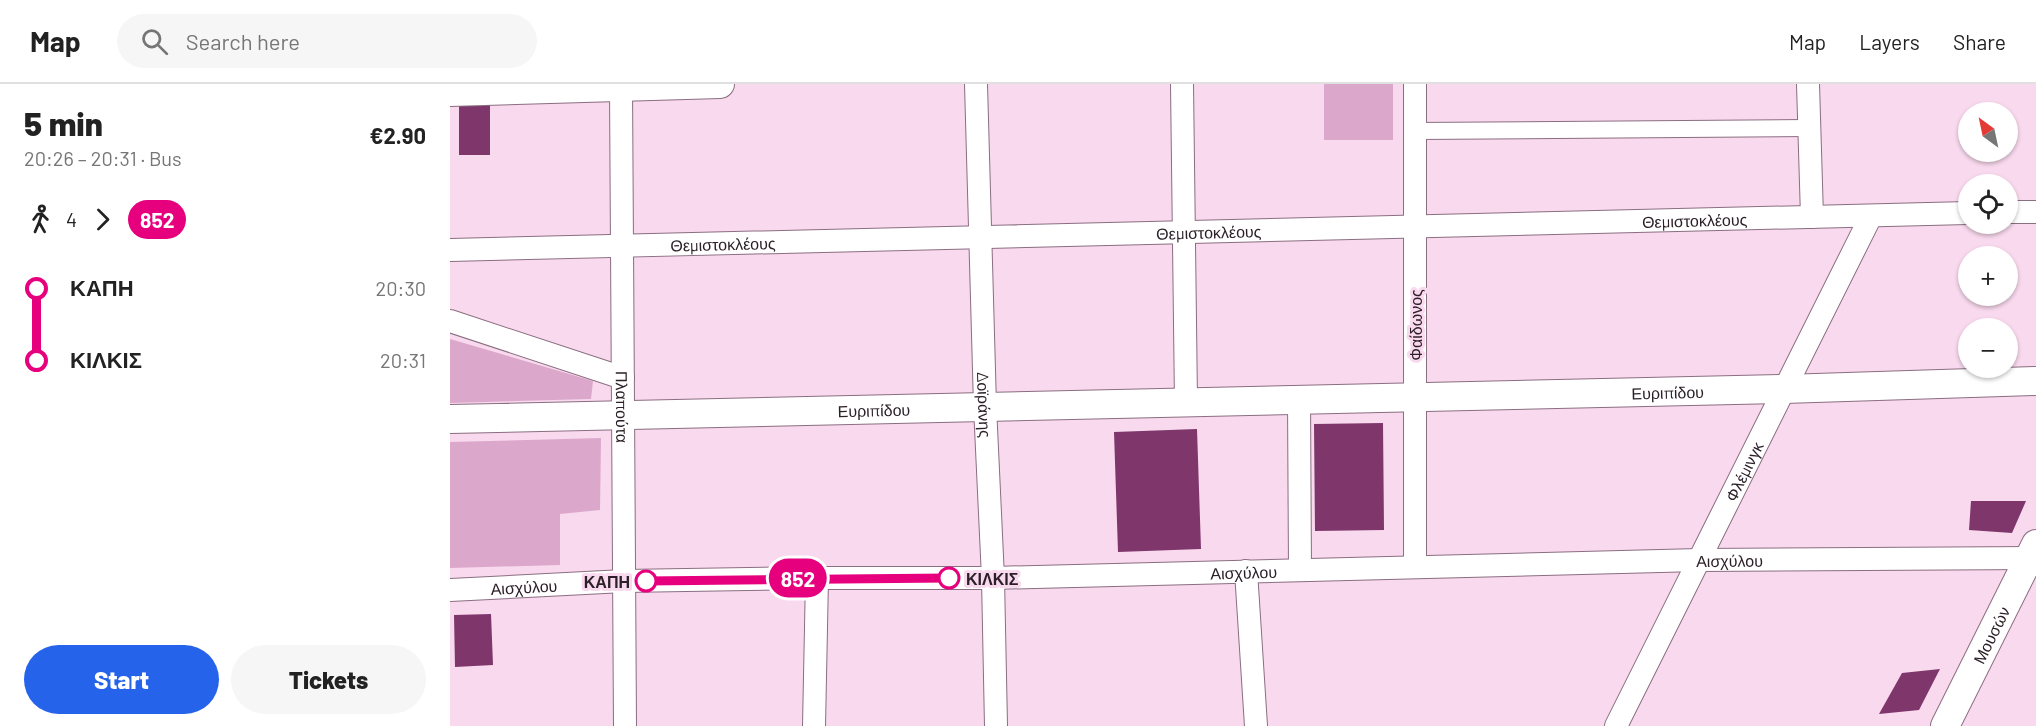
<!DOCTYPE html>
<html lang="en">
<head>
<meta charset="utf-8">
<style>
  body { margin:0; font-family:Barlow,sans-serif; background:#f6f6f6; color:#222; height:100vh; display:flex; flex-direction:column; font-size:22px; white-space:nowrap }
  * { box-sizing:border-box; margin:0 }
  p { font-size:20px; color:#767676 }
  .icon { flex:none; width:33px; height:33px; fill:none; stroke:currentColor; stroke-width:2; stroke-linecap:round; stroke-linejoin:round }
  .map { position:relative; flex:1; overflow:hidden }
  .sheet { display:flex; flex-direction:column; background:#fff; width:450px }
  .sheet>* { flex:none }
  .badge { padding:0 12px; border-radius:20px; font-size:21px; line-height:39px }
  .needle { width:39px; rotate:327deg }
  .fabs { position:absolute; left:1508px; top:18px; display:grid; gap:12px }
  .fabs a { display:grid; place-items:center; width:60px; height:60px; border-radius:50%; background:#fff; box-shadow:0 2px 4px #0004; font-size:30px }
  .map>.badge { position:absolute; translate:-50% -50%; box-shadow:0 0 0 3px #fff }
  .legs { display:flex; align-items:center; gap:9px; height:66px; padding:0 24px; font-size:20px }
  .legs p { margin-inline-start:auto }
  .overview { display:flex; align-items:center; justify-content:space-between; height:102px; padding:0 24px }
  h1 { font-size:33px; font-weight:800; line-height:45px }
  .action { display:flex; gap:12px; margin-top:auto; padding:12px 24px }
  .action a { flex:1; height:69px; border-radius:36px; background:#2563eb; color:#fff; font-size:24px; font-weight:800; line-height:69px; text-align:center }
  .action a+a { background:#f6f6f6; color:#222 }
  ul { padding:0 24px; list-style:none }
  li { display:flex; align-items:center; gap:21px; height:72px; font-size:22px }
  li i { display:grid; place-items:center; width:9px; height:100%; margin:0 8px; background:currentColor }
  li i::after { content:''; width:15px; height:15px; margin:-8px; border:4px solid; border-radius:50%; background:#fff }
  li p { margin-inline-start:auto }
  li:first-child i { background:linear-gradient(#0000 50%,currentColor 0) }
  li:last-child i { background:linear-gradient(currentColor 50%,#0000 0) }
  header { display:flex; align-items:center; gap:36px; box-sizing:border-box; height:84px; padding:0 30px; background:#fff; border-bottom:2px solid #e0e0e0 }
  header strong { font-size:28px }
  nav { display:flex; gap:33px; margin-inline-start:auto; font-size:21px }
  .search { width:420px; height:54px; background:#f6f6f6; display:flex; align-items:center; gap:15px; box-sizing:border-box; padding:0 21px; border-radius:33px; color:#767676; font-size:22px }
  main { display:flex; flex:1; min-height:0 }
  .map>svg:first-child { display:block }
</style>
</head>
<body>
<header>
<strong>Map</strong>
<div class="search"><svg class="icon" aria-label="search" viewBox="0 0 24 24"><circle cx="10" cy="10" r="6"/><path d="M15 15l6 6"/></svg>Search here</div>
<nav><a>Map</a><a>Layers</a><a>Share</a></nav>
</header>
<main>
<section class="sheet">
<div class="overview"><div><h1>5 min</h1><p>20:26 – 20:31 · Bus</p></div><b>€2.90</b></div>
<div class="legs"><svg class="icon" aria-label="walk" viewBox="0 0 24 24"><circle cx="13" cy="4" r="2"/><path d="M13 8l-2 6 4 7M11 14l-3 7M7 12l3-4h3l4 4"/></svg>4<svg class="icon" aria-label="forward" viewBox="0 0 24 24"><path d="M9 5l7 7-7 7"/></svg><b class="badge" style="background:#e6007e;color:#fff">852</b></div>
<ul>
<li><i style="color:#e6007e"></i><b>ΚΑΠΗ</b><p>20:30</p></li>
<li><i style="color:#e6007e"></i><b>ΚΙΛΚΙΣ</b><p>20:31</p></li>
</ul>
<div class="action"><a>Start</a><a>Tickets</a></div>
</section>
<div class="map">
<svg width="1586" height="642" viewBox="0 0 1586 642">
  <rect width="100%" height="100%" fill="#f9d9ee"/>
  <path fill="#dba8cb" d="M874 0H943V56H874Z
    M0 255 143 297 141 315 0 319Z
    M151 354 150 426 110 430V481L0 484V358Z"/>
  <path fill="#7e366b" d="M9 18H40V71H9Z
    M933 339 934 446 865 447 864 340Z
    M747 345 751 465 668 468 664 348Z
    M1521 417H1576L1562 449 1519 446Z
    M41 530 43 581 5 583 4 531Z
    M1490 585 1469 626 1429 630 1452 589Z"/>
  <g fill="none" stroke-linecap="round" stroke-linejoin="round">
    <g stroke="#8a6e81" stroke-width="18">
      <path id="pedestrian" d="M965 47 1359 44"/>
    </g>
    <g stroke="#8a6e81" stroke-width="24">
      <g id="minor">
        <path id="s1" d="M526 0 535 322 543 494 546 642"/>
        <path d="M732 0 736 318"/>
        <path d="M1358 0 1362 133"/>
        <path id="s2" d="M171 3 175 642"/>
        <path d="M1557 128H1586"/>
        <path id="s3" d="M0 166 1518 129"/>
        <path d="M0 237 173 294"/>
        <path d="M849 315 850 486"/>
        <path d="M965 483V0"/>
        <path d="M796 487 806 642"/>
        <path id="s4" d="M0 506 174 497 367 494H543L1249 476 1586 474"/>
        <path d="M364 642 367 494"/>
        <path id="s5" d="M1166 642 1421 132"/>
      </g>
    </g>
    <g stroke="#8a6e81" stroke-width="30">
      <g id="tertiary">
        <path d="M0 8 270 0"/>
        <path id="s6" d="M0 335 1334 305 1586 297"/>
        <path id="s7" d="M1495 642 1586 460"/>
      </g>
    </g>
    <use href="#pedestrian" stroke="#fff" stroke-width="16"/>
    <use href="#minor" stroke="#fff" stroke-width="22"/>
    <use href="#tertiary" stroke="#fff" stroke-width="28"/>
  </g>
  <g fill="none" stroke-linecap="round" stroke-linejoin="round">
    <g stroke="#fff" stroke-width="14">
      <path id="line-1" d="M196 497 499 494"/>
    </g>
    <use href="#line-1" stroke="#e6007e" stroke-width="9"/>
  </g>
  <g fill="#fff" stroke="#e6007e" stroke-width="3">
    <circle cx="499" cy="494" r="10"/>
    <circle cx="196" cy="497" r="10"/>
  </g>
  <g text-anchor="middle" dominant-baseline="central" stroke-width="6" stroke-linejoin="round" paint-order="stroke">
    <g font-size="16" fill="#2c2028" stroke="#f9d9ee">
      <text stroke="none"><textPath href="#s3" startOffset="1245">Θεμιστοκλέους</textPath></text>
      <text stroke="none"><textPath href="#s3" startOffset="759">Θεμιστοκλέους</textPath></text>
      <text stroke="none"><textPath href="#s3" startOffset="273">Θεμιστοκλέους</textPath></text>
      <text transform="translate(965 241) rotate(-90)">Φαίδωνος</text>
      <text stroke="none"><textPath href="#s6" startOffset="1218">Ευριπίδου</textPath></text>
      <text stroke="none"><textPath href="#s1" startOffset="321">Δοϊράνης</textPath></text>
      <text stroke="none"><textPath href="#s2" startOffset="320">Πλαπούτα</textPath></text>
      <text stroke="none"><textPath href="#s6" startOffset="424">Ευριπίδου</textPath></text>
      <text stroke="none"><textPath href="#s5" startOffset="285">Φλέμινγκ</textPath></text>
      <text stroke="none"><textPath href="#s4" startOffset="1280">Αισχύλου</textPath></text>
      <text stroke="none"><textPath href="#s4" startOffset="794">Αισχύλου</textPath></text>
      <text stroke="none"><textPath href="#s4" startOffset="74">Αισχύλου</textPath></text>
      <text stroke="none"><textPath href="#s7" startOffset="102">Μουσών</textPath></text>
    </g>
    <g font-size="16" font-weight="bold" fill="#2c2028" stroke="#f9d9ee" text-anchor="start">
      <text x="516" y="494">ΚΙΛΚΙΣ</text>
      <text x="180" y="497" text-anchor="end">ΚΑΠΗ</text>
    </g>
  </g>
</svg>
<div class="fabs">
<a><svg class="needle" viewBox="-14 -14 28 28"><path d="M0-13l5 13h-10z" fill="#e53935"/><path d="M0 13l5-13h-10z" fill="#767676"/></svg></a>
<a><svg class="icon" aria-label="locate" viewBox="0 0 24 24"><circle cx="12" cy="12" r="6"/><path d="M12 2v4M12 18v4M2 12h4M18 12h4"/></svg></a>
<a>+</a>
<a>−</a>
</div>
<b class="badge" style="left:348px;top:494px;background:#e6007e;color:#fff">852</b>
</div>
</main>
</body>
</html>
